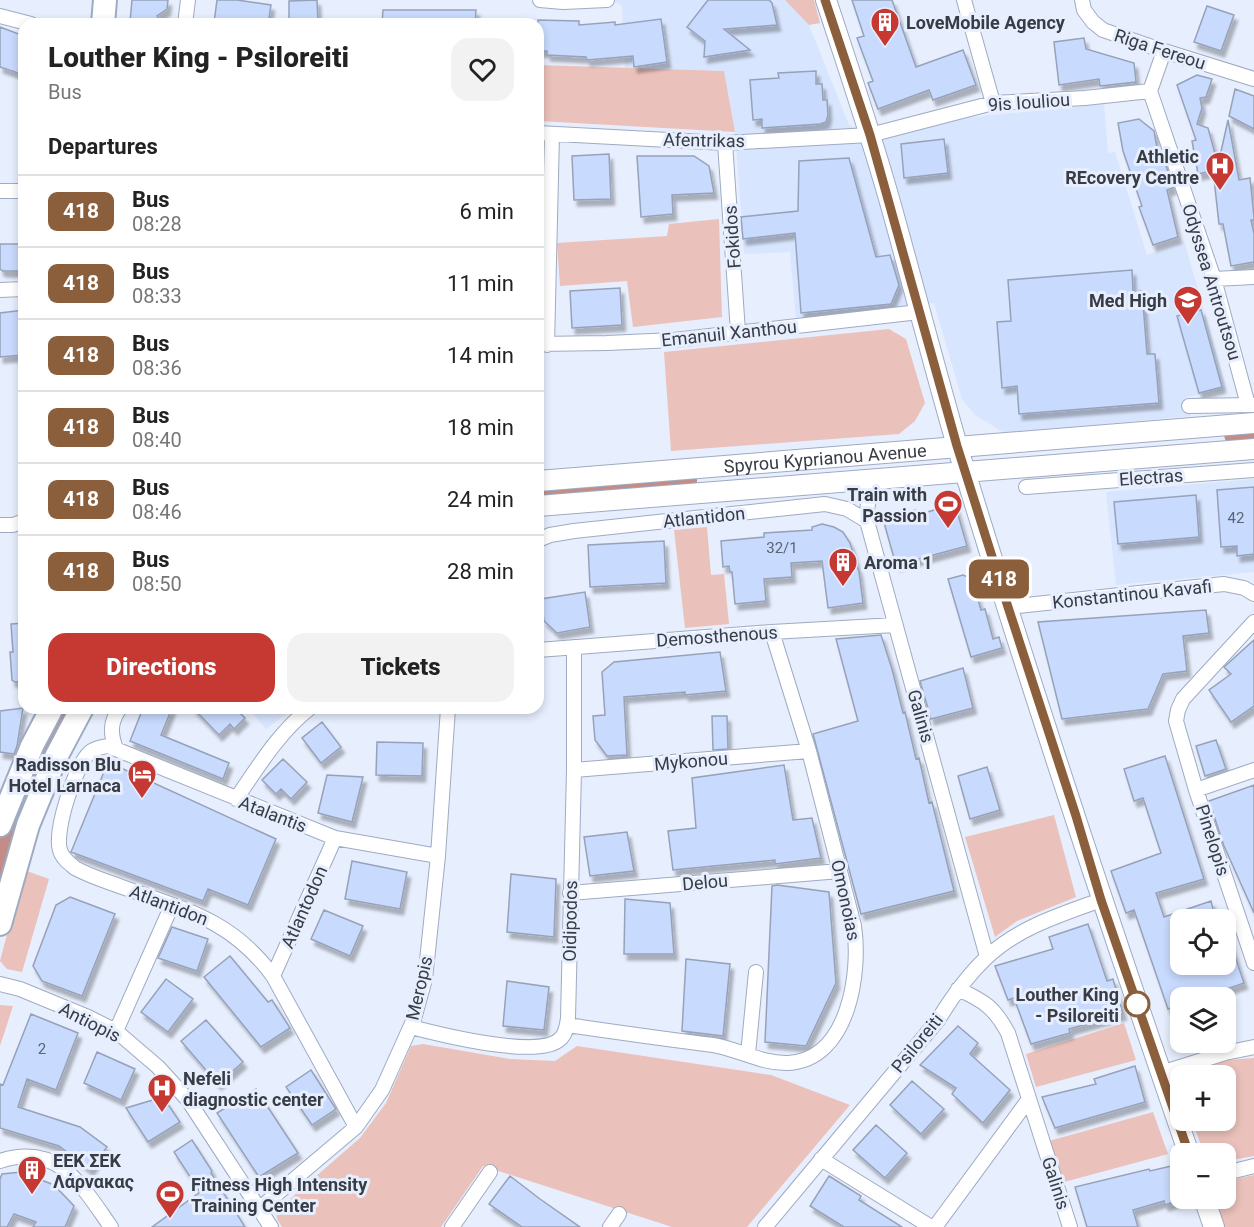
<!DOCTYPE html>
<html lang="en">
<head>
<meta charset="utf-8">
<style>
  body { margin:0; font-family:Roboto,sans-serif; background:#f2f2f2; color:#222; height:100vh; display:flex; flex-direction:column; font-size:22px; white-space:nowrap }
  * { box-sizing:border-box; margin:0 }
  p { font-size:20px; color:#767676 }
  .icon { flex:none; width:33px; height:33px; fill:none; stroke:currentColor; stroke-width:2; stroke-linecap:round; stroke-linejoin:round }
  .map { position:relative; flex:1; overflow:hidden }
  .panel { position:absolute; left:18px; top:18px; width:526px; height:696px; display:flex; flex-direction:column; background:#fff; border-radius:18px; box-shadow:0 3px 9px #0003 }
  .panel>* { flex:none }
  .badge { padding:0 12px; border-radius:9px; font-size:21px; line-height:39px }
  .buttons { position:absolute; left:1170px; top:909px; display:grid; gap:12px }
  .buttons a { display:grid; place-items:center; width:66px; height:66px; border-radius:12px; background:#fff; box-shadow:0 3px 9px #0003; font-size:30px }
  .map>.badge { position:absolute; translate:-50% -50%; box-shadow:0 0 0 3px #fff }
  h2 { padding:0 30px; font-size:22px; line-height:54px }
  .round { display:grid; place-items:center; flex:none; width:63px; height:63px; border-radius:18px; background:#f2f2f2 }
  .overview { display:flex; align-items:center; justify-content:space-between; height:102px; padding:0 30px }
  h1 { font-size:28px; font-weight:800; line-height:45px }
  .button { display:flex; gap:12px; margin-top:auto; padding:12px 30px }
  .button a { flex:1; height:69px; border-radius:18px; background:#c63832; color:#fff; font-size:24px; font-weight:800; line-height:69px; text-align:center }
  .button a+a { background:#f2f2f2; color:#222 }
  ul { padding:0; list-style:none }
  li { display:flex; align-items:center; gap:18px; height:72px; padding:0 30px; border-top:2px solid #e0e0e0 }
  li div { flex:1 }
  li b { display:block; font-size:22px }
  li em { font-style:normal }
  li .badge { min-width:66px; font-weight:700; text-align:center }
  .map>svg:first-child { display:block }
</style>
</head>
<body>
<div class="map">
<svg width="1254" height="1227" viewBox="0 0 1254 1227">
  <defs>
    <filter id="shadow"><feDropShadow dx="3.5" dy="6" stdDeviation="1.5" flood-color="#0004"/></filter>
  </defs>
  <rect width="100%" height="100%" fill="#e7eefd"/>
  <path fill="#d8e5fe" d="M613 0H785L809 25 849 125 879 137 953 119 1104 104 1108 153 1115 152 1147 255 1184 241 1227 390 1186 397 1191 416 1005 433 975 415 962 399 934 303 796 318 790 252 744 254 735 132 724 71 625 68 622 6Z
    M1254 479V572L1116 585 1106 492Z
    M248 708H294L266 729Z"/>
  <path fill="#ebc1bb" d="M785 0H814L820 23 809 25Z
    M539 65 724 71 735 132 539 121Z
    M538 138 548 139 540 200H538Z
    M719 219 722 317 633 327 627 281 560 286 557 243 667 236 669 224Z
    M889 329 906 339 925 403 915 421 899 434 671 451 664 352Z
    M707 527 711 575 724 574 729 624 685 628 674 530Z
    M1054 815 1076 897 1017 921 995 937 965 837Z
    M24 870 49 879 22 972 7 969 0 961Z
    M0 1005 13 1006 0 1046Z
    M1124 1023 1136 1060 1036 1087 1026 1054Z
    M423 1044 510 1059 555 1061 577 1046 771 1075 850 1105 747 1227H672L483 1166 441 1227H282L277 1219 276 1211 360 1138 386 1103 411 1046Z
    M1254 1058V1156L1226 1161V1154L1204 1153 1192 1121 1226 1120V1076L1186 1075 1227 1060Z
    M1153 1112 1168 1154 1064 1182 1049 1141Z
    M1254 1175V1227H1223L1212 1199 1226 1198V1181Z"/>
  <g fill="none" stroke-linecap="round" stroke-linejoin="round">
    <path stroke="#c18d86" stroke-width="26" d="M1237 434 1254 433
      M538 494 684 481
      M34 779 66 708
      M0 873 14 828"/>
  </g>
  <path fill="#c8dafd" stroke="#96a2b9" stroke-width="1.5" filter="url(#shadow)" d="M132 0H168L167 9 157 16 163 24 130 22Z
    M217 0H237L271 5 268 24 214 23Z
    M317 0 318 24H289V1Z
    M708 0H769L772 3 777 25 724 29 750 50 704 57 705 41 687 27Z
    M852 0H892L916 67 963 50 976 85 933 100 929 90 878 109 868 83 873 81 857 38 864 36Z
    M1207 6 1234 15 1221 51 1194 42Z
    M383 10H476L475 24H382Z
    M661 19 667 62 634 67 633 56 587 60 586 57 547 55V51H538V20L579 21V25L615 22V25Z
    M0 27 24 36V75L0 67Z
    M1084 38 1086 49 1134 63 1136 82 1100 86 1099 79 1059 85 1054 42Z
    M816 71V84H822L823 100H827L828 115 826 122 820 124 762 128V119L753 120 750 80 779 78 778 73Z
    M1197 75 1212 79 1206 97 1200 98 1202 108 1197 124 1208 128 1218 165 1228 120 1239 180 1250 178 1254 217V220H1251L1254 234V262L1231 266 1223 224H1219L1214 179 1216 170 1198 174 1192 141 1196 140 1177 85Z
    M1235 89 1254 96V129L1229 116Z
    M1139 119 1154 131 1158 154 1162 153 1173 188 1167 190 1178 237 1153 245 1139 207 1142 206 1123 151 1118 123Z
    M944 139 948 173 904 178 901 144Z
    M609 154 611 199 574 200 572 156Z
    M637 156H694L709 166 714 193 672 195 673 214 641 217Z
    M849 158 876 257 890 255 899 285 891 304 801 313 795 233 743 239 741 217 798 211 799 161Z
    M0 244H24V271H3L0 269Z
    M1132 270 1133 292 1142 291 1147 354H1155L1159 403 1019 414 1017 386 1002 388 997 322 1011 321 1008 280Z
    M620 288 622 325 572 328 570 291Z
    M24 310V355L0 357V313Z
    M1201 310 1222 387 1199 393 1177 316Z
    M1254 487V554L1237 556V546L1221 547 1217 490Z
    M1196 495 1199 537 1118 544 1114 502Z
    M955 504 967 546 896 565 883 519 915 510 917 515Z
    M822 524 834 527 843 532 850 543 859 572 863 603 828 608 822 561 791 563 792 577 764 579 766 601 735 604 732 572H730L729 566 723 567 721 541 764 537V533L812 530V527Z
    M664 541 666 583 590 587 588 545Z
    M963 575 972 579 981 610 985 609 993 639 999 637 1002 648 971 657 948 579Z
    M585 592 590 627 557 633 544 621 541 599Z
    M1206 610 1209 633 1183 636 1187 671 1163 674 1148 709 1062 719 1038 622Z
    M24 623V681L15 682 12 680 10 652H13L11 624Z
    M881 635 892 669 903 713 905 712 916 759 919 758 929 803 932 802 954 891 861 914 813 734 858 721 836 639Z
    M1254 640V706L1231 722 1209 690 1231 674 1224 667Z
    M720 652 726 691 685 695V692L624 697 627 755 607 756 595 740 593 716 605 715 602 672 614 662Z
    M963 668 973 708 931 719 920 681Z
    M23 708 17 746 14 754 0 752V711Z
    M143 708H172L161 735 229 763 223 779 130 741Z
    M193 708H235L245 718 234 729 230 724 219 735Z
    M712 716H727L728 749 713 750Z
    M322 722 341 747 321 763 302 738Z
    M1216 740 1226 769 1205 776 1196 746Z
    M377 742 423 743 422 776 376 775Z
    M1165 756 1204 879 1156 893 1164 917 1211 901 1216 920H1180V964H1226V934L1227 933 1244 983 1201 998H1180V1005L1168 1009 1134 910 1126 913 1111 871 1161 853 1143 798 1134 801 1124 769Z
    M283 759 307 782 291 799 281 789 276 794 262 780Z
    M108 762 276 839 248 905 208 889 203 901 71 852Z
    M784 765 793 820 812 818 821 858 775 864V860L673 870 668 831 696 828 692 778Z
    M987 767 1000 810 970 819 958 776Z
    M327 775 363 777 352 822 318 813Z
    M1254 785V913L1224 846 1209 801Z
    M627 832 634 871 590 876 584 837Z
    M352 861 407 872 400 909 345 899Z
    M511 874 556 879 554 937 507 932Z
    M777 885 829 892 836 983 806 1046 765 1042 772 886Z
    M70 897 115 914 82 996 42 981 33 966 56 905Z
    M625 899 670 903 674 954H624Z
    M324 910 363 926 350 956 311 939Z
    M1088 924 1107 981 1113 979 1123 1014 1069 1029 1070 1033 1031 1044 1014 998 1008 1000 995 966 1053 949 1049 937Z
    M172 927 208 939 197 971 158 958Z
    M230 956 268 1002 272 1000 290 1028 261 1047 204 977Z
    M686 959 730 964 723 1036 682 1031Z
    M166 979 193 999 168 1032 141 1012Z
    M507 981 549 987 544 1030 503 1026Z
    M31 1014 78 1033 56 1090 27 1079 18 1107 80 1127 107 1147 90 1170 59 1146 0 1128V1084L3 1085Z
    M206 1020 243 1062 218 1084 181 1041Z
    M958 1026 978 1043 970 1054 1010 1090 983 1123 952 1094 956 1088 920 1065Z
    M97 1052 135 1069 121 1100 84 1083Z
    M1135 1066 1145 1102 1055 1128 1042 1097 1096 1084 1094 1079Z
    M311 1070 336 1109 312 1125 286 1087Z
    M912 1081 944 1109 921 1134 890 1105Z
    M256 1089 298 1153 259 1177 217 1113Z
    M163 1097 180 1122 148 1142 126 1108Z
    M876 1125 907 1153 885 1178 853 1150Z
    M192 1140 212 1171 211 1173 245 1227H152L200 1192 174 1152Z
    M1176 1165 1180 1183V1200L1165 1205 1164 1201 1133 1210 1138 1227H1087L1075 1187 1149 1169 1150 1171Z
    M21 1172 54 1185 74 1206 65 1227H33L36 1222 14 1214 7 1227H0V1179L2 1174Z
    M510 1176 540 1199 580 1227H522L489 1204Z
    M829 1176 861 1196 859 1200 902 1227H844L810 1206Z"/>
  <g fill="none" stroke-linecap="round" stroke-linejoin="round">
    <g stroke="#9fabc2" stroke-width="16">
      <path id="street" d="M540 0 563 2 607 0
        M964 0 993 103
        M1082 0 1084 10 1093 22 1103 30 1164 51 1254 79
        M0 16 31 24
        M185 24 188 0
        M1150 91 1214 279 1248 405
        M1150 91 1164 51
        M538 133 725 143 870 135 993 103 1085 98 1150 91
        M725 143 738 332
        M0 191H24
        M1214 279 1254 277
        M0 290 24 289
        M538 344 607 343 674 340 919 312
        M547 345 552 134
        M1189 406 1254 405
        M881 479C868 494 867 502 867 521L987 957
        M1026 487 1254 470
        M0 525H13L24 521
        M538 540 550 535 574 531 825 504 847 509 867 521
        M1008 607 1224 584 1244 588 1254 594
        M1254 622 1183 699 1178 710 1176 721 1196 790 1254 963
        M538 650 772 632 895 625
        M116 749C110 733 110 722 120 708
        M574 770 809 751
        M1196 790 1254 770
        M236 799C258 767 279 732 310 708
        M570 893 840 871
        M273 976 335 838
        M0 984 20 989 88 1017 116 1031 158 1067 188 1100 271 1227
        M958 989C984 1001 994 1007 1008 1033L1070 1227
        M567 1025C616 1032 664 1039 713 1045 738 1049 762 1064 788 1063 849 1060 861 972 854 926L809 751 772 632
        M411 1027C438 1034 539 1060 560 1039 566 1034 567 1026 568 1018L574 770V647
        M116 1031 172 905
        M748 1054 756 972
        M1161 1073 1225 1053 1254 1047
        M356 1127 273 976C231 919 185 910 122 887 106 881 89 876 75 868 69 863 62 858 60 850 54 831 75 766 90 752 95 748 102 747 108 746L335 838 438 856
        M821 1159 931 1227
        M0 1161C59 1142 82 1186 111 1227
        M1226 1173 1254 1166
        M259 1209 356 1127 382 1090 414 1019 425 979 428 951 438 856 448 708
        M452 1227 490 1172
        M610 1227 619 1214
        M765 1227 938 1020C952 997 967 976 986 958 1017 928 1062 914 1101 900
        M935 1227 1029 1099"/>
    </g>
    <g stroke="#9fabc2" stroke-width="22">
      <g id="secondary">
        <path d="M826 0C850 73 875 146 895 220 916 296 936 373 958 449 1030 685 1108 920 1189 1154"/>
        <path id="s1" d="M538 481 1254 423"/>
        <path d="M538 506 1254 449"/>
        <path d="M1204 1198 1214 1227"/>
      </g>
    </g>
    <g stroke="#9fabc2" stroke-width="26">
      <path id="primary" d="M103 24 105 0
        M0 825 32 746 52 708
        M0 924 28 825 56 757 82 708"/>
    </g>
    <use href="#street" stroke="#fff" stroke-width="14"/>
    <use href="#secondary" stroke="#fff" stroke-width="20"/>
    <use href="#primary" stroke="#fff" stroke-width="22"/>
  </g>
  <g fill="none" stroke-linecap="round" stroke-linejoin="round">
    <g stroke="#fff" stroke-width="14">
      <path id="line" d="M825 0 870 135 957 446 1008 607 1076 816 1101 900 1189 1154"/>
    </g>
    <use href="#line" stroke="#8b5e3c" stroke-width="9"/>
  </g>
  <defs>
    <g id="building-pin" transform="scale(1.5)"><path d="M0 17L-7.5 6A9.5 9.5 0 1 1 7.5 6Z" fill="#c63832" stroke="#e7eefd"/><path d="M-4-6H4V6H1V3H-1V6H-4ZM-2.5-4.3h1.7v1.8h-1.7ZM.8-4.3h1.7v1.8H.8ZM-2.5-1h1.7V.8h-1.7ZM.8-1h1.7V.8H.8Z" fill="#fff"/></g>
    <g id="hospital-pin" transform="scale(1.5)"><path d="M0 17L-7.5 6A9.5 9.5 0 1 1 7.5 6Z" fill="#c63832" stroke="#e7eefd"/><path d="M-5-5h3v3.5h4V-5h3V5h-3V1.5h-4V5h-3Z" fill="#fff"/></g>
    <g id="school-pin" transform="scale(1.5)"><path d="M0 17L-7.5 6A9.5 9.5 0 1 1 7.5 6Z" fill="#c63832" stroke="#e7eefd"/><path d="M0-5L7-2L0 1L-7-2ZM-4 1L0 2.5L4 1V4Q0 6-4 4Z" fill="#fff"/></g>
    <g id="stadium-pin" transform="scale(1.5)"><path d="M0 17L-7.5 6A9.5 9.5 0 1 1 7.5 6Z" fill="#c63832" stroke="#e7eefd"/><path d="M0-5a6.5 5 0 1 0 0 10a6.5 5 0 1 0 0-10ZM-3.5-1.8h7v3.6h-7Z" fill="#fff"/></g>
    <g id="hotel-pin" transform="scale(1.5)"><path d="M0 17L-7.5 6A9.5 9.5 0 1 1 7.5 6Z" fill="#c63832" stroke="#e7eefd"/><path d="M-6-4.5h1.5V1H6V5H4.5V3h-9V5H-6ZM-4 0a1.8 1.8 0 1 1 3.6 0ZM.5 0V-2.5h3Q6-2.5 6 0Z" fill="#fff"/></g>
  </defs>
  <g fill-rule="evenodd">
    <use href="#building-pin" x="885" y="22"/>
    <use href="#hospital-pin" x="1220" y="166"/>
    <use href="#school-pin" x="1188" y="300"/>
    <use href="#stadium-pin" x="948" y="504"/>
    <use href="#building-pin" x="843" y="562"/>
    <use href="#hotel-pin" x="142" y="774"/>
    <use href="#hospital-pin" x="162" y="1088"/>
    <use href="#building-pin" x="32" y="1170"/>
    <use href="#stadium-pin" x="170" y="1194"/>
  </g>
  <circle fill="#fff" stroke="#8b5e3c" stroke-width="3" cx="1137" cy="1004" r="12"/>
  <g text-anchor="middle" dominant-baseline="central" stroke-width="6" stroke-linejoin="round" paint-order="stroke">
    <g font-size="15" fill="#5b6473">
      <text x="1236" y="518">42</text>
      <text x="782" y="548">32/1</text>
      <text x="42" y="1049">2</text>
    </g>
    <g font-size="18" font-weight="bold" fill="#373c45" stroke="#e7eefd" text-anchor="start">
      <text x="906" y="22">LoveMobile Agency</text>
      <text x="1199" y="156" text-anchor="end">Athletic<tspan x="1199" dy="21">REcovery Centre</tspan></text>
      <text x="1167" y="300" text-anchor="end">Med High</text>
      <text x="927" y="494" text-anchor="end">Train with<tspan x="927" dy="21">Passion</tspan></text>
      <text x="864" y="562">Aroma 1</text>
      <text x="121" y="764" text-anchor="end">Radisson Blu<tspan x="121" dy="21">Hotel Larnaca</tspan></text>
      <text x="183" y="1078">Nefeli<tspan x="183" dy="21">diagnostic center</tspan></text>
      <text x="53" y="1160">ΕΕΚ ΣΕΚ<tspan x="53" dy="21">Λάρνακας</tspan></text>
      <text x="191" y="1184">Fitness High Intensity<tspan x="191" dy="21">Training Center</tspan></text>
    </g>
    <g font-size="18" fill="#373c45" stroke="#e7eefd">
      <text transform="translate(1160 49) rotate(18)">Riga Fereou</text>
      <text transform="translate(1029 102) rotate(-4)">9is Iouliou</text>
      <text transform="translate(704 140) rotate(1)">Afentrikas</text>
      <text transform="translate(732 237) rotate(-94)">Fokidos</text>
      <text transform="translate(1212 282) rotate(73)">Odyssea Antroutsou</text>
      <text transform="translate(729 333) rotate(-6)">Emanuil Xanthou</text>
      <text stroke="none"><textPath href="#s1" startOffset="288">Spyrou Kyprianou Avenue</textPath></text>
      <text transform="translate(1151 477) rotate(-4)">Electras</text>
      <text transform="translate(704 517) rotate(-6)">Atlantidon</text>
      <text transform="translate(1132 594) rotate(-6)">Konstantinou Kavafi</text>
      <text transform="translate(717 636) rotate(-4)">Demosthenous</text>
      <text transform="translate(921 716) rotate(74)">Galinis</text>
      <text transform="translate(691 761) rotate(-5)">Mykonou</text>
      <text transform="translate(273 814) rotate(21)">Atalantis</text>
      <text transform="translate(1213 840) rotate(72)">Pinelopis</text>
      <text transform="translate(705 882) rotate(-5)">Delou</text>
      <text transform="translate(846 900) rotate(78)">Omonoias</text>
      <text transform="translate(169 905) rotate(21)">Atlantidon</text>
      <text transform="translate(304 907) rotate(-66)">Atlantodon</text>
      <text transform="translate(570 921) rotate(-89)">Oidipodos</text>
      <text transform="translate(419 988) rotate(-77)">Meropis</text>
      <text transform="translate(90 1022) rotate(27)">Antiopis</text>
      <text transform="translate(917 1043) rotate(-51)">Psiloreiti</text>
      <text transform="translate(1056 1183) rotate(72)">Galinis</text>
    </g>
    <g font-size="18" font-weight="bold" fill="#373c45" stroke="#e7eefd" text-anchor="end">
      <text x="1119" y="994">Louther King<tspan x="1119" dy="21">- Psiloreiti</tspan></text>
    </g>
  </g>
</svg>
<div class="buttons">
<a><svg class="icon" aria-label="locate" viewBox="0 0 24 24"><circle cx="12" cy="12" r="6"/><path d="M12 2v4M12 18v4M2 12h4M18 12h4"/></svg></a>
<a><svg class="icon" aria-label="layers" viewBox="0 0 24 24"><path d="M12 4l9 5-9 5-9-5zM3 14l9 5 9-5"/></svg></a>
<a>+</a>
<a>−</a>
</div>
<b class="badge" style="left:999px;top:579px;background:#8b5e3c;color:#fff">418</b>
<section class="panel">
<div class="overview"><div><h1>Louther King - Psiloreiti</h1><p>Bus</p></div><a class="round"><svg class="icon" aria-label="heart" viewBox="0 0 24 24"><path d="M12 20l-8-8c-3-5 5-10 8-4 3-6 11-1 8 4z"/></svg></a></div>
<h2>Departures</h2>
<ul>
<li><span class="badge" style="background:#8b5e3c;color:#fff">418</span><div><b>Bus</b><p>08:28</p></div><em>6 min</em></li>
<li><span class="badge" style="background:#8b5e3c;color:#fff">418</span><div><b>Bus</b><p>08:33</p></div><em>11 min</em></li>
<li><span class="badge" style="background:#8b5e3c;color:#fff">418</span><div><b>Bus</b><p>08:36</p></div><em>14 min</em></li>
<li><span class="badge" style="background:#8b5e3c;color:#fff">418</span><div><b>Bus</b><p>08:40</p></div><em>18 min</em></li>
<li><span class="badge" style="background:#8b5e3c;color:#fff">418</span><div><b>Bus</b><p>08:46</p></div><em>24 min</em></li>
<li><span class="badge" style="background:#8b5e3c;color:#fff">418</span><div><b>Bus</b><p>08:50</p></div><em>28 min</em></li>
</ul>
<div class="button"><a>Directions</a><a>Tickets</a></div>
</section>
</div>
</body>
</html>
